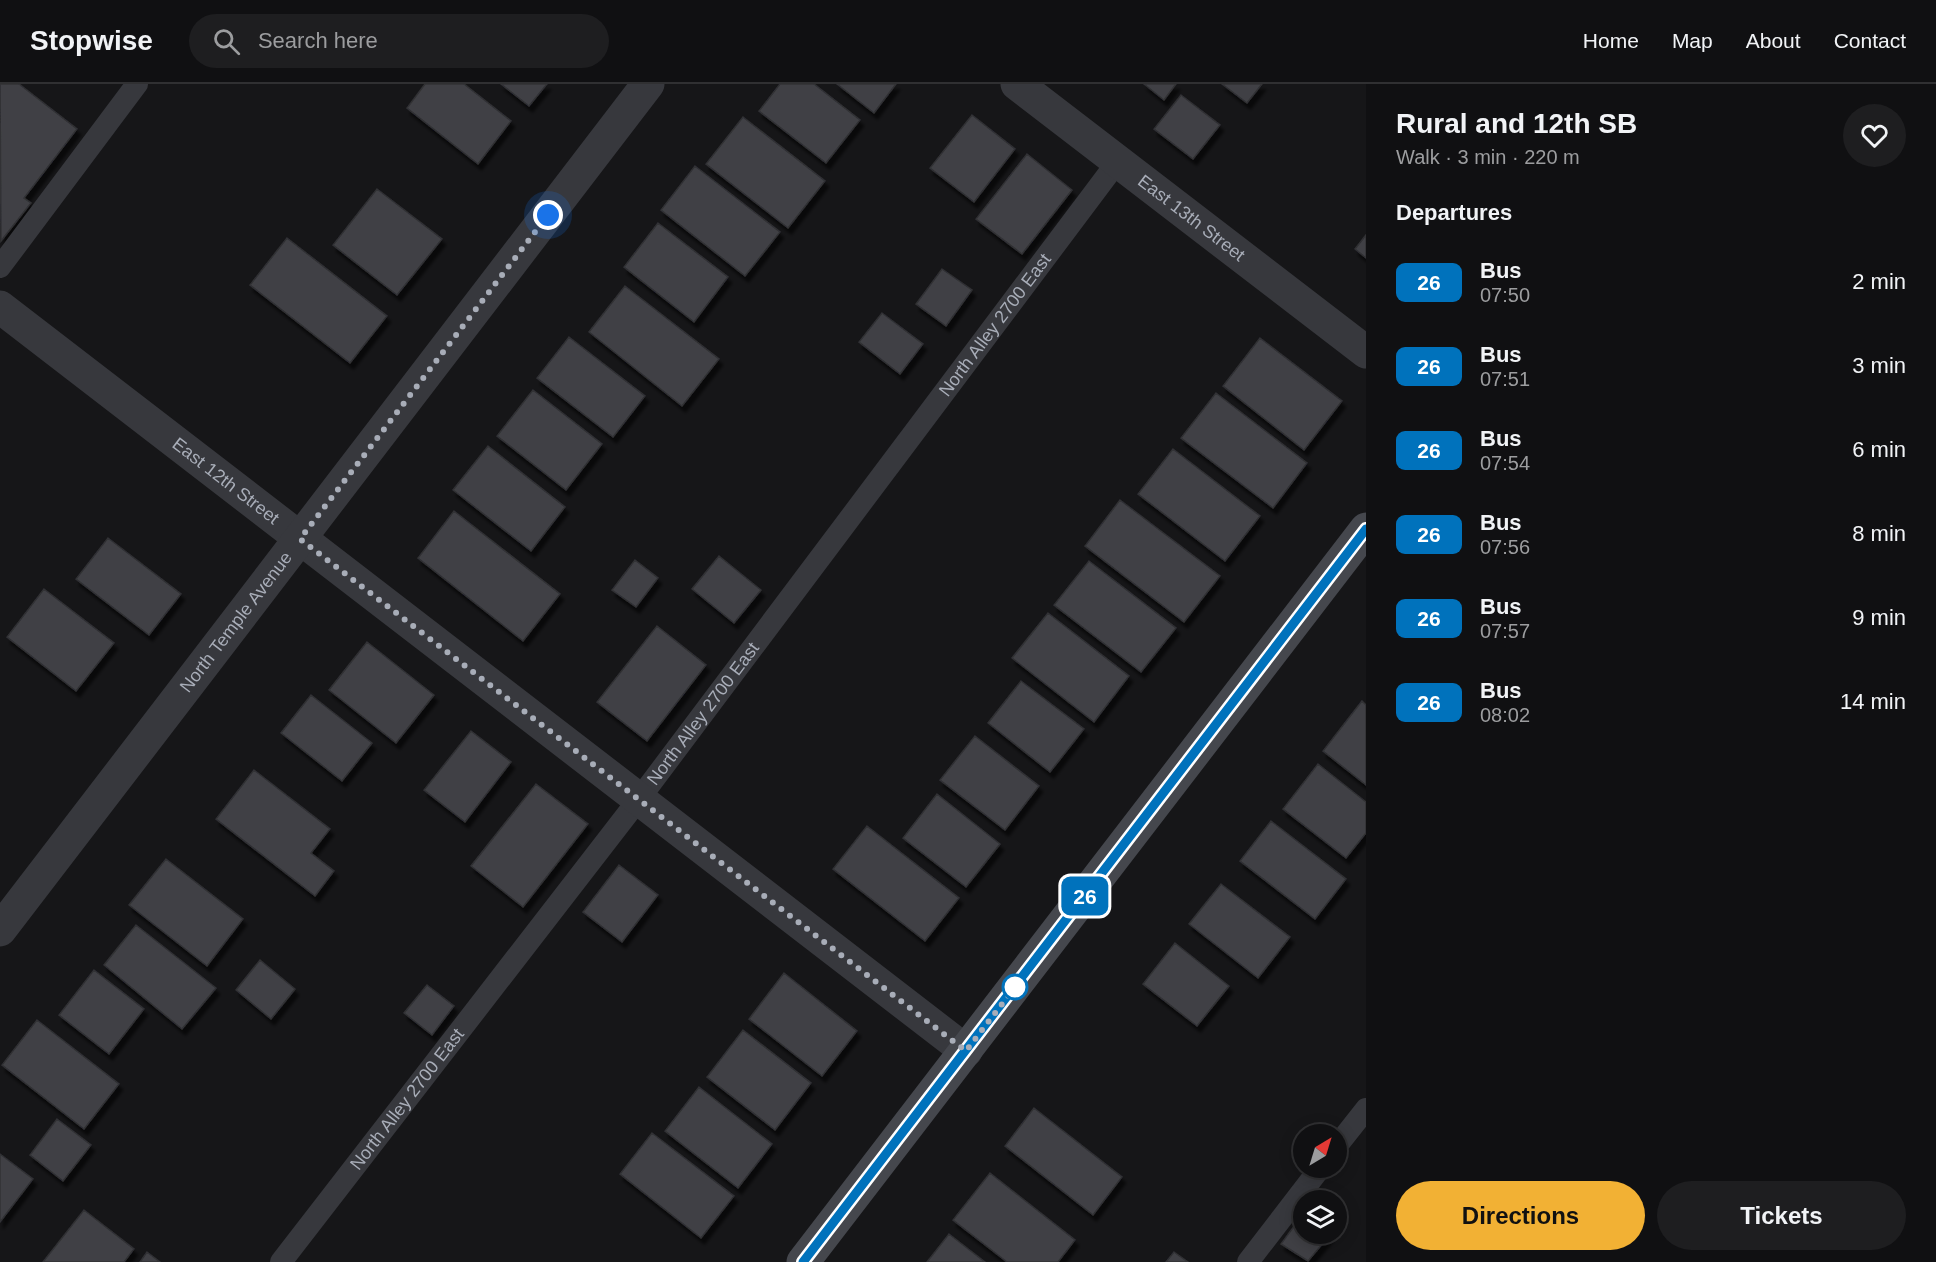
<!DOCTYPE html>
<html lang="en">
<head>
<meta charset="utf-8">
<style>
  body { margin:0; font-family:Arial,sans-serif; background:#1e1e20; color:#f1f3f6; height:100vh; display:flex; flex-direction:column; font-size:22px; white-space:nowrap }
  * { box-sizing:border-box; margin:0 }
  p { font-size:20px; color:#9c9d9f }
  .icon { flex:none; width:33px; height:33px; fill:none; stroke:currentColor; stroke-width:2; stroke-linecap:round; stroke-linejoin:round }
  .map { position:relative; flex:1; overflow:hidden }
  .side { display:flex; flex-direction:column; background:#101012; width:570px }
  .side>* { flex:none }
  .badge { padding:0 12px; border-radius:9px; font-size:21px; line-height:39px }
  .needle { width:39px; rotate:38deg }
  .fabs { position:absolute; left:1293px; top:1040px; display:grid; gap:12px }
  .fabs a { display:grid; place-items:center; width:54px; height:54px; border-radius:50%; background:#101012; box-shadow:0 3px 15px #0003,0 0 0 2px #303032; font-size:30px }
  .you { position:absolute; width:30px; height:30px; margin:-15px; border:4px solid #fff; border-radius:50%; background:#1a73e8; box-shadow:0 0 0 9px #1a73e833 }
  .map>.badge { position:absolute; translate:-50% -50%; box-shadow:0 0 0 3px #fff }
  h2 { padding:0 30px; font-size:22px; line-height:54px }
  .round { display:grid; place-items:center; flex:none; width:63px; height:63px; border-radius:32px; background:#1e1e20 }
  .summary { display:flex; align-items:center; justify-content:space-between; height:102px; padding:0 30px }
  h1 { font-size:28px; font-weight:700; line-height:45px }
  .primary-button { display:flex; gap:12px; margin-top:auto; padding:12px 30px }
  .primary-button a { flex:1; height:69px; border-radius:36px; background:#f2b134; color:#111; font-size:24px; font-weight:700; line-height:69px; text-align:center }
  .primary-button a+a { background:#1e1e20; color:#f1f3f6 }
  ul { padding:0; list-style:none }
  li { display:flex; align-items:center; gap:18px; height:84px; padding:0 30px }
  li div { flex:1 }
  li b { display:block; font-size:22px }
  li em { font-style:normal }
  li .badge { min-width:66px; font-weight:700; text-align:center }
  header { display:flex; align-items:center; gap:36px; box-sizing:border-box; height:84px; padding:0 30px; background:#101012; border-bottom:2px solid #303032 }
  header strong { font-size:28px }
  nav { display:flex; gap:33px; margin-inline-start:auto; font-size:21px }
  .search { width:420px; height:54px; background:#1e1e20; display:flex; align-items:center; gap:15px; box-sizing:border-box; padding:0 21px; border-radius:33px; color:#9c9d9f; font-size:22px }
  main { display:flex; flex:1; min-height:0 }
  .map>svg:first-child { display:block }
</style>
</head>
<body>
<header>
<strong>Stopwise</strong>
<div class="search"><svg class="icon" aria-label="search" viewBox="0 0 24 24"><circle cx="10" cy="10" r="6"/><path d="M15 15l6 6"/></svg>Search here</div>
<nav><a>Home</a><a>Map</a><a>About</a><a>Contact</a></nav>
</header>
<main>
<div class="map">
<svg width="1366" height="1178" viewBox="0 0 1366 1178">
  <defs>
    <filter id="shadow"><feDropShadow dx="3.5" dy="6" stdDeviation="1.5" flood-color="#0009"/></filter>
  </defs>
  <rect width="100%" height="100%" fill="#161618"/>
  <path fill="#404145" stroke="#303034" stroke-width="1.5" filter="url(#shadow)" d="M0 0H19L77 45 24 114 31 119 1 157Z
    M425 0H464L511 37 478 80 407 24Z
    M501 0H547L529 22Z
    M780 0H814L860 36 826 79 759 27Z
    M837 0H896L874 29Z
    M1144 0H1176L1164 16Z
    M1222 0H1262L1247 19Z
    M1181 11 1220 41 1193 75 1154 45Z
    M972 31 1015 65 974 118 930 84Z
    M743 33 825 97 788 144 706 80Z
    M1027 70 1072 106 1022 170 976 135Z
    M695 82 780 148 745 192 661 126Z
    M377 105 442 155 397 211 333 161Z
    M658 139 728 193 694 238 624 183Z
    M1366 151V174L1355 165Z
    M287 154 387 232 350 279 250 201Z
    M942 185 972 206 946 242 916 220Z
    M625 202 719 275 682 322 589 248Z
    M882 229 923 260 900 290 859 258Z
    M569 253 645 312 613 353 537 294Z
    M1260 254 1342 317 1304 366 1223 302Z
    M533 306 602 360 566 406 497 352Z
    M1216 309 1307 379 1273 424 1181 354Z
    M488 362 565 423 531 467 453 406Z
    M1173 365 1260 432 1225 477 1138 410Z
    M1120 416 1220 492 1184 538 1085 462Z
    M454 427 560 510 523 557 418 474Z
    M108 454 181 510 149 551 76 495Z
    M719 472 761 506 734 539 692 505Z
    M635 476 658 494 636 523 612 506Z
    M1089 477 1176 544 1141 588 1054 521Z
    M44 505 114 559 76 607 7 553Z
    M1048 529 1129 592 1094 638 1012 574Z
    M657 542 706 581 647 657 597 618Z
    M367 558 434 611 396 659 329 606Z
    M1021 597 1084 645 1050 688 988 639Z
    M311 611 372 659 342 697 281 649Z
    M1362 617 1366 621V701L1323 667Z
    M471 647 511 678 465 738 424 706Z
    M975 652 1039 702 1005 746 940 696Z
    M1318 680 1366 718V749L1346 774 1283 725Z
    M254 686 330 745 311 769 334 787 315 812 216 735Z
    M536 700 588 740 523 823 471 782Z
    M937 710 1000 760 966 803 903 754Z
    M1271 737 1346 795 1315 835 1240 777Z
    M867 742 959 814 925 857 833 785Z
    M166 775 243 835 207 882 129 821Z
    M619 781 658 811 622 858 583 828Z
    M1221 800 1290 853 1258 894 1189 840Z
    M136 841 216 904 182 945 104 881Z
    M1175 859 1229 902 1197 942 1143 900Z
    M260 876 295 905 271 935 236 906Z
    M94 886 144 925 109 970 59 931Z
    M784 889 857 947 822 992 749 935Z
    M427 901 454 922 432 951 404 929Z
    M37 936 119 1000 84 1045 2 981Z
    M743 946 811 999 775 1046 707 993Z
    M699 1003 772 1060 738 1104 665 1047Z
    M1034 1024 1122 1093 1093 1131 1005 1062Z
    M57 1035 91 1061 63 1097 30 1071Z
    M652 1049 734 1112 701 1154 620 1090Z
    M0 1070 33 1095 0 1138Z
    M990 1089 1075 1156 1058 1178H1007L953 1136Z
    M84 1126 134 1165 124 1178H43Z
    M1303 1130 1304 1149 1330 1151 1308 1177 1281 1160Z
    M949 1150 985 1178H927Z
    M147 1168 160 1178H140Z
    M1174 1168 1188 1178H1166Z"/>
  <g fill="none" stroke-linecap="round" stroke-linejoin="round">
    <g stroke="#37383d" stroke-width="22">
      <path d="M0 183 137 0"/>
      <path d="M1336 1063 1366 1025"/>
      <path id="s1" d="M281 1178 639 715 1118 77"/>
      <path d="M1248 1178 1321 1083"/>
    </g>
    <g stroke="#37383d" stroke-width="33">
      <path id="s2" d="M1017 0 1366 268"/>
      <path id="s3" d="M0 223 966 967"/>
      <path id="s4" d="M0 846 648 0"/>
    </g>
    <path stroke="#45474d" stroke-width="33" d="M803 1178 1366 445"/>
  </g>
  <g fill="none" stroke-linecap="round" stroke-linejoin="round">
    <g stroke="#fff" stroke-width="14">
      <path id="line" d="M803 1178 1366 445"/>
    </g>
    <use href="#line" stroke="#0072bc" stroke-width="9"/>
    <path stroke="#a8adb8" stroke-width="6" stroke-dasharray="0 10.8" d="M548 131 300 455 966 967 1015 903"/>
  </g>
  <circle fill="#fff" stroke="#0072bc" stroke-width="3" cx="1015" cy="903" r="12"/>
  <g text-anchor="middle" dominant-baseline="central" stroke-width="5" stroke-linejoin="round" paint-order="stroke">
    <g font-size="18" fill="#a8adb8" stroke="#111113">
      <text stroke="none"><textPath href="#s2" startOffset="220">East 13th Street</textPath></text>
      <text stroke="none"><textPath href="#s1" startOffset="1178">North Alley 2700 East</textPath></text>
      <text stroke="none"><textPath href="#s3" startOffset="285">East 12th Street</textPath></text>
      <text stroke="none"><textPath href="#s4" startOffset="388">North Temple Avenue</textPath></text>
      <text stroke="none"><textPath href="#s1" startOffset="692">North Alley 2700 East</textPath></text>
      <text stroke="none"><textPath href="#s1" startOffset="206">North Alley 2700 East</textPath></text>
    </g>
  </g>
</svg>
<div class="fabs">
<a><svg class="needle" viewBox="-14 -14 28 28"><path d="M0-13l5 13h-10z" fill="#e53935"/><path d="M0 13l5-13h-10z" fill="#9c9d9f"/></svg></a>
<a><svg class="icon" aria-label="layers" viewBox="0 0 24 24"><path d="M12 4l9 5-9 5-9-5zM3 14l9 5 9-5"/></svg></a>
</div>
<div class="you" style="left:548px;top:131px"></div>
<b class="badge" style="left:1085px;top:812px;background:#0072bc;color:#fff">26</b>
</div>
<section class="side">
<div class="summary"><div><h1>Rural and 12th SB</h1><p>Walk · 3 min · 220 m</p></div><a class="round"><svg class="icon" aria-label="heart" viewBox="0 0 24 24"><path d="M12 20l-8-8c-3-5 5-10 8-4 3-6 11-1 8 4z"/></svg></a></div>
<h2>Departures</h2>
<ul>
<li><span class="badge" style="background:#0072bc;color:#fff">26</span><div><b>Bus</b><p>07:50</p></div><em>2 min</em></li>
<li><span class="badge" style="background:#0072bc;color:#fff">26</span><div><b>Bus</b><p>07:51</p></div><em>3 min</em></li>
<li><span class="badge" style="background:#0072bc;color:#fff">26</span><div><b>Bus</b><p>07:54</p></div><em>6 min</em></li>
<li><span class="badge" style="background:#0072bc;color:#fff">26</span><div><b>Bus</b><p>07:56</p></div><em>8 min</em></li>
<li><span class="badge" style="background:#0072bc;color:#fff">26</span><div><b>Bus</b><p>07:57</p></div><em>9 min</em></li>
<li><span class="badge" style="background:#0072bc;color:#fff">26</span><div><b>Bus</b><p>08:02</p></div><em>14 min</em></li>
</ul>
<div class="primary-button"><a>Directions</a><a>Tickets</a></div>
</section>
</main>
</body>
</html>
